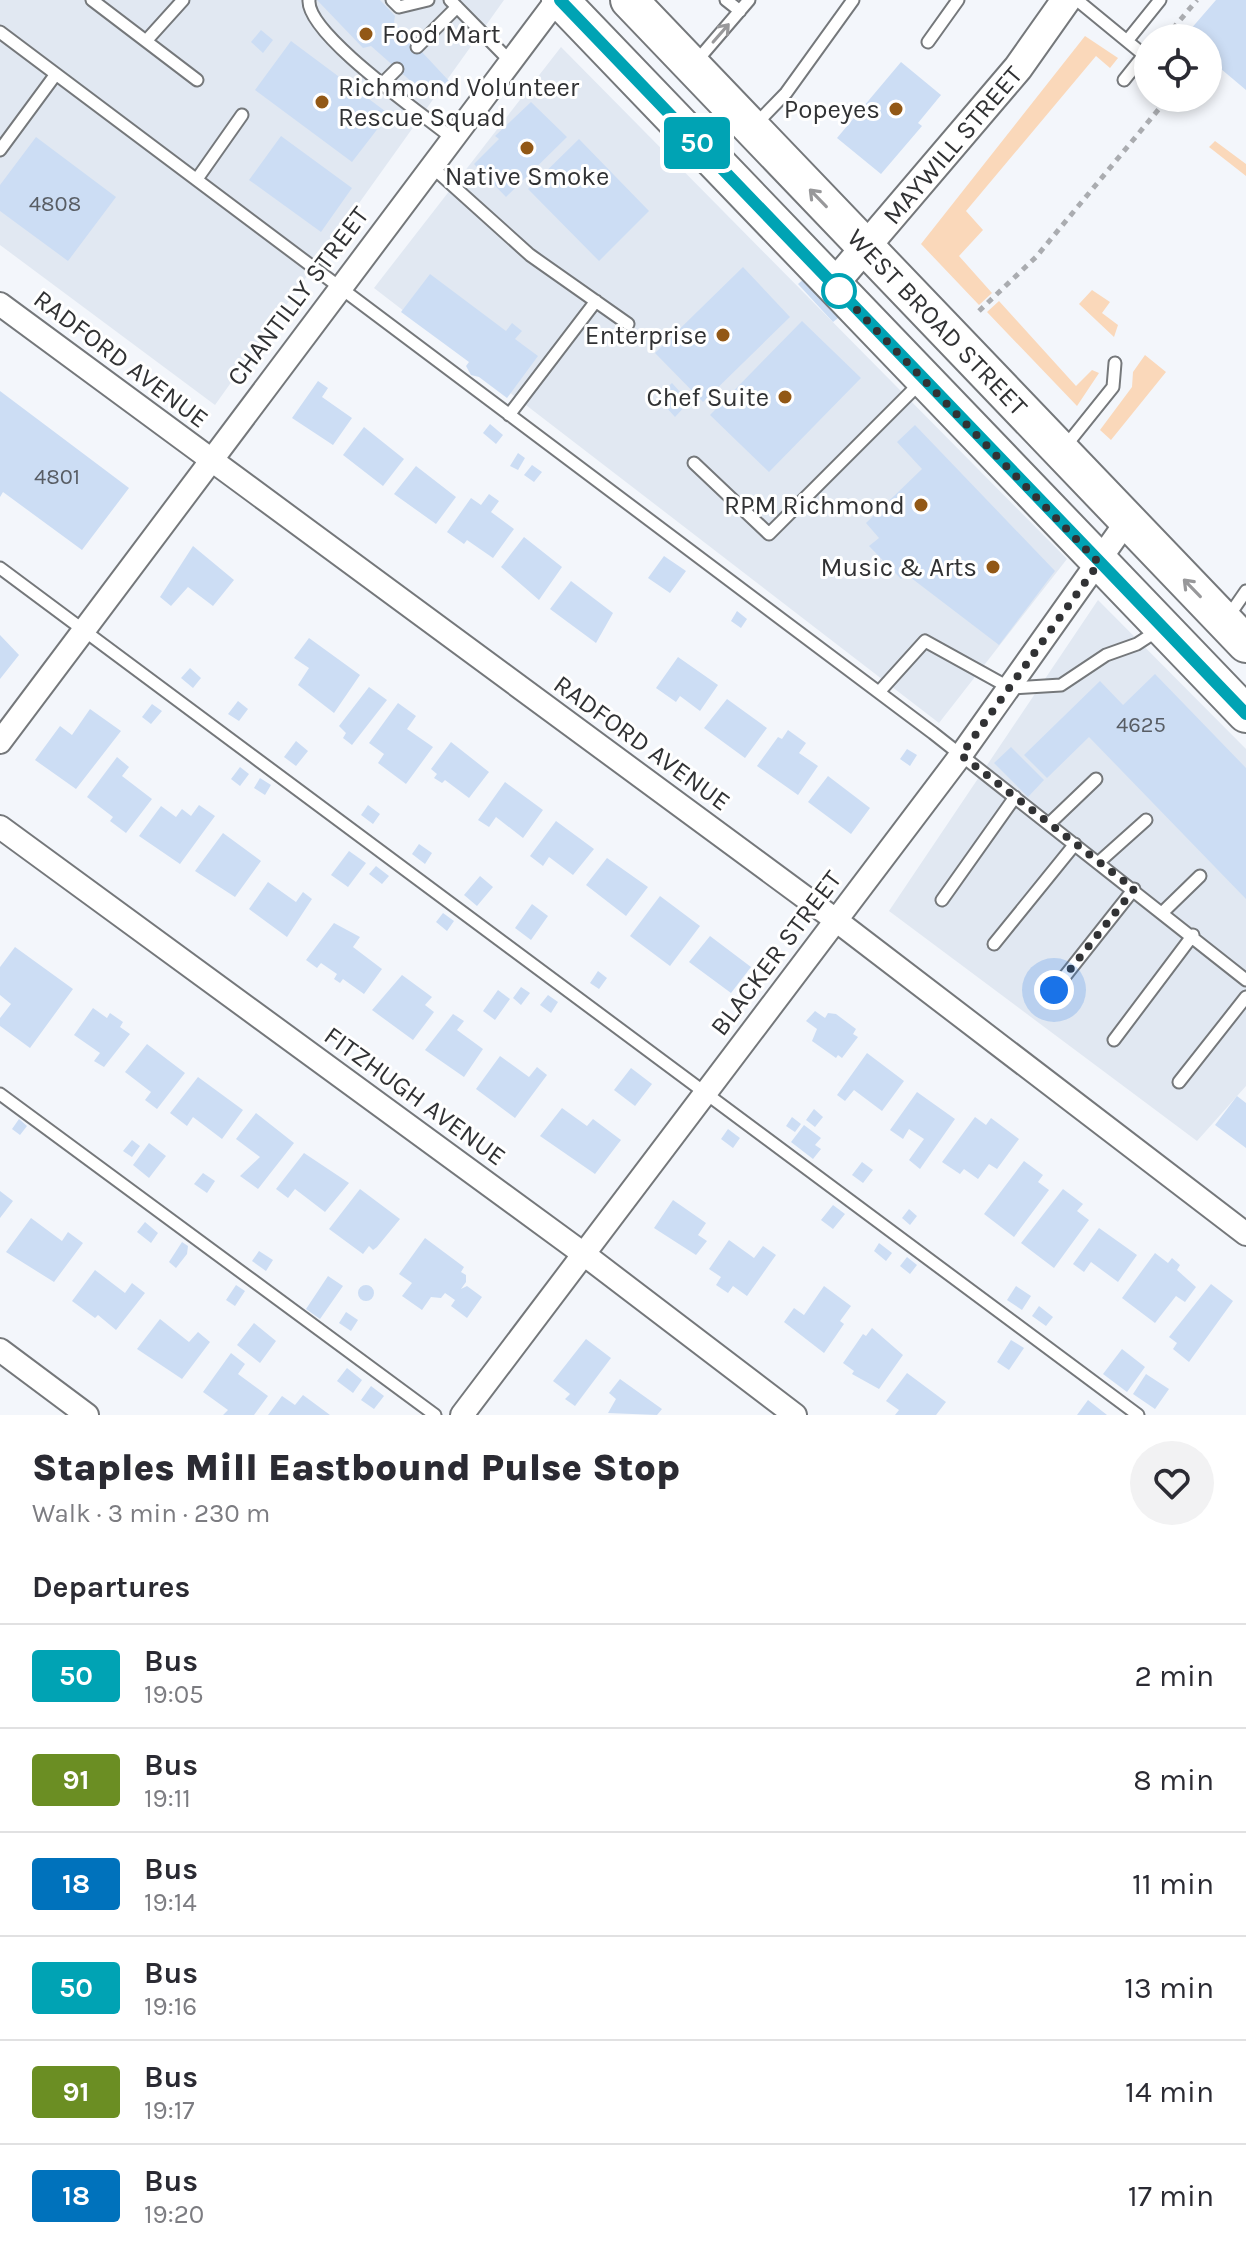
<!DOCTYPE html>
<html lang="en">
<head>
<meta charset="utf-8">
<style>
  body { margin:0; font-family:Karla,sans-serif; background:#f2f2f3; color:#2b2b33; height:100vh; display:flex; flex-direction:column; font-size:30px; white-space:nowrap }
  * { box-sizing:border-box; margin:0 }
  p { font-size:26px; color:#7c7c81 }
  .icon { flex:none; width:44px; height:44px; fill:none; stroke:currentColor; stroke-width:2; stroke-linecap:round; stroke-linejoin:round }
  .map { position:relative; height:1415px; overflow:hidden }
  .panel { display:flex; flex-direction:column; background:#fff; flex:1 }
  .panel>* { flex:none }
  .badge { padding:0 16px; border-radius:6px; font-size:28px; line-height:52px }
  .buttons { position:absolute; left:1134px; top:24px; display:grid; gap:16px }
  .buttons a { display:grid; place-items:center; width:88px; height:88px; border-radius:50%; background:#fff; box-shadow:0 4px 12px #0003; font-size:40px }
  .you { position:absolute; width:40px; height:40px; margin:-20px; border:6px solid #fff; border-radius:50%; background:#1a73e8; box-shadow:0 0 0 12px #1a73e833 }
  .map>.badge { position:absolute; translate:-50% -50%; box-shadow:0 0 0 4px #fff }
  h2 { padding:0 32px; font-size:30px; line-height:72px }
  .round { display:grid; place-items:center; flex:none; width:84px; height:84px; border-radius:42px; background:#f2f2f3 }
  .summary { display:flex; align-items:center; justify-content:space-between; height:136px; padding:0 32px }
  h1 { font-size:38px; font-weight:800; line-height:60px }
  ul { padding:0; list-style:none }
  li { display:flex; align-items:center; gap:24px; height:104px; padding:0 32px; border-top:2px solid #e1e1e2 }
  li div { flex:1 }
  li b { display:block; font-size:30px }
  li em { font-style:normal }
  li .badge { min-width:88px; font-weight:700; text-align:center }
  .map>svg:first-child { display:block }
</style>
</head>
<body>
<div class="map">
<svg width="1246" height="1415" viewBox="0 0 1246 1415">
  <rect width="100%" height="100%" fill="#f3f6fb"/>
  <path fill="#e1e8f2" d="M0 0H504L215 405 0 245Z
    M561 47 1067 559 939 723 374 288Z
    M1098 600 1246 749V1086L1197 1141 889 911Z"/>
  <path fill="#fad8ba" d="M1085 36 1118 58 1110 68 1096 56 966 211 983 230 959 256 992 293 979 305 921 244Z
    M1215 141 1246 164V176L1209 147Z
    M1092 290 1110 302 1102 313 1118 325 1114 337 1079 304Z
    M999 301 1076 386 1092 370 1099 373 1077 406 987 312Z
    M1145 355 1166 372 1111 440 1100 430 1132 387 1133 372Z"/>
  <path fill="#ccddf4" d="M317 0H380L395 16 394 22 449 81 431 99 371 46 363 48Z
    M1216 0H1246V90L1208 58V38H1183Z
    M261 30 273 40 263 53 251 42Z
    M291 41 389 114 352 162 255 90Z
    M901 62 941 95 918 123 922 126 881 174 837 138Z
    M531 102 567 137 506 197 474 164 499 139 495 136Z
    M281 136 352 188 321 232 249 180Z
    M36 137 116 197 68 261 0 211V185Z
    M579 139 649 211 599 261 528 189Z
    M743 267 790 317 703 402 655 353Z
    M430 274 506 331 512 323 522 331 515 339 538 356 507 398 479 377 471 375 466 366 469 362 401 312Z
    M806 277 842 315 833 322 798 284Z
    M802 321 861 378 769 472 710 415Z
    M318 381 328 388 322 397 352 418 333 445 292 418Z
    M672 383 689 402 675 417 657 397Z
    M0 391 129 488 82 550 3 492 0 497Z
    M490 424 503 435 496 444 483 433Z
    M915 425 1055 571 999 645 906 574 901 579 869 546 879 538 866 523 922 469 897 442Z
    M364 427 404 459 383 486 343 455Z
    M518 453 525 458 518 470 510 466Z
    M532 465 542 472 534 482 524 475Z
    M416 466 456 497 436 524 394 494Z
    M489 494 499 501 491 512 514 529 493 558 467 540 464 544 447 532 471 498 481 505Z
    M524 537 562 567 539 600 501 567Z
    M193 546 234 580 213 606 188 587 171 606 160 597Z
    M664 556 686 571 670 593 648 578Z
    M571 581 613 613 596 643 550 609Z
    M737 611 747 619 741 628 731 621Z
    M0 635 19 655 0 679Z
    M309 638 360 675 334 713 298 685 309 668 294 658Z
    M678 657 718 685 700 711 680 696 676 702 656 688Z
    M190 668 201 678 193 688 181 678Z
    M1155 674 1246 768V899L1089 737 1047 778 1024 755 1100 681 1123 705Z
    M369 687 387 700 352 745 343 738 346 733 339 726Z
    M727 699 767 728 745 758 704 728Z
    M238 701 248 709 239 721 228 714Z
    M398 703 416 716 407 729 433 747 406 784 378 763 384 754 369 743Z
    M152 704 162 711 151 724 142 717Z
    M90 709 121 731 76 789 35 760 60 726 72 735Z
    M788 730 806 743 799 753 818 766 798 795 757 766 778 737 782 739Z
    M296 741 308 751 296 766 284 757Z
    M451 742 489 772 469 798 445 780 442 783 434 778 437 774 431 769Z
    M1011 747 1044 780 1028 797 994 763Z
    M907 749 917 755 910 766 900 759Z
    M117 757 129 767 122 776 152 799 126 833 110 821 113 817 87 797Z
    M240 767 249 774 240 786 231 779Z
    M828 776 870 808 851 834 808 802Z
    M260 778 271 785 265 795 254 788Z
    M505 782 543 810 523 838 496 817 489 827 478 820Z
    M199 805 215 816 180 864 139 836 161 806 176 817 182 809 191 816Z
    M368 805 380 814 373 824 361 815Z
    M556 821 594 849 573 875 549 857 543 866 530 856Z
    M223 833 261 861 235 897 195 871Z
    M419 844 432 853 425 864 412 854Z
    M349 851 366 863 348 887 331 875Z
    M607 858 648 887 626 916 586 885Z
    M376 866 389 876 382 884 369 874Z
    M480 876 493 887 477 906 464 895Z
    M268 882 296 902 303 892 312 899 287 937 249 909Z
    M660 896 700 926 670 966 630 936Z
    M532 904 548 916 531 940 515 928Z
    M443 913 454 921 447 931 436 922Z
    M334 923 360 937 353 947 382 969 364 994 343 979 340 983 334 979 337 974 321 963 317 968 306 960Z
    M710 936 751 967 731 993 689 962Z
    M15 947 73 989 30 1048 0 1026V1018L11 1004 0 995V967Z
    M598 971 607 978 599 989 590 983Z
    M402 975 432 997 425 1005 434 1012 413 1040 372 1010Z
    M521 987 530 993 521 1005 513 998Z
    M498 990 510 999 495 1020 483 1011Z
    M548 995 558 1002 551 1013 540 1005Z
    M93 1008 107 1018 110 1013 123 1022 120 1027 130 1034 104 1067 94 1061 100 1053 74 1035Z
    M815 1011 825 1018 828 1013 836 1014 856 1029 853 1034 858 1037 842 1058 838 1055 836 1058 812 1041 817 1029 806 1021Z
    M453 1014 464 1021 457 1030 483 1049 464 1077 425 1050Z
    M147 1044 185 1073 157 1109 145 1100 151 1092 125 1072Z
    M867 1053 904 1081 882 1111 854 1090 845 1101 837 1095Z
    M500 1056 529 1077 537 1067 547 1075 515 1118 476 1089Z
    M631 1068 652 1084 635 1106 614 1090Z
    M198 1077 243 1110 222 1139 193 1117 187 1126 170 1113Z
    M917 1092 955 1119 920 1169 909 1160 924 1139 909 1129 903 1139 890 1130Z
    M1237 1096 1246 1103V1148L1215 1125Z
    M562 1108 587 1126 593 1119 621 1140 595 1174 540 1136Z
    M814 1109 823 1117 815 1127 806 1120Z
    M256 1113 294 1143 258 1189 240 1176 260 1157 236 1139Z
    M792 1117 801 1124 795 1132 786 1126Z
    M975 1117 986 1125 991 1118 1019 1139 997 1169 989 1164 978 1179 964 1169 960 1174 942 1162Z
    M19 1119 27 1126 20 1135 12 1129Z
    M804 1125 821 1138 815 1145 821 1149 813 1159 791 1142Z
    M728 1129 740 1138 733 1148 721 1139Z
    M132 1140 140 1146 132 1157 123 1151Z
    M149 1143 166 1156 149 1178 133 1165Z
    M304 1153 349 1183 325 1212 295 1189 288 1198 276 1189Z
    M1024 1161 1043 1175 1038 1182 1049 1190 1014 1237 984 1214Z
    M862 1162 873 1170 863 1183 852 1175Z
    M203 1173 215 1181 207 1193 194 1184Z
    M360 1189 400 1219 377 1247 373 1250 369 1246 363 1254 329 1229Z
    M1063 1189 1083 1204 1077 1211 1089 1220 1054 1268 1021 1243Z
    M0 1191 13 1201 0 1218Z
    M673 1200 706 1223 698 1235 707 1241 696 1255 654 1228Z
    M833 1205 845 1214 833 1229 821 1220Z
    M909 1209 917 1216 910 1225 902 1218Z
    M31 1218 62 1241 68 1232 83 1243 54 1282 6 1252Z
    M145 1222 158 1233 151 1243 137 1232Z
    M1099 1228 1137 1255 1118 1282 1091 1262 1084 1272 1073 1264Z
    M425 1238 464 1267 461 1272 466 1275V1282L461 1289 467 1286 482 1297 467 1318 451 1306 455 1300 445 1293 441 1298 431 1297 422 1310 402 1296 412 1283 399 1274Z
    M729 1240 754 1258 763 1246 776 1255 747 1296 733 1286 728 1293 716 1285 721 1277 709 1269Z
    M182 1242 188 1246 187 1254 176 1268 169 1262Z
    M879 1243 892 1253 886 1261 874 1251Z
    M259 1251 273 1260 266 1271 252 1261Z
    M1155 1253 1168 1263 1172 1258 1180 1265 1177 1270 1196 1287 1185 1302 1176 1296 1155 1323 1122 1298Z
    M907 1257 917 1265 910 1274 900 1266Z
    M95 1270 125 1293 132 1283 145 1293 116 1330 98 1315 95 1318 72 1301Z
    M328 1276 343 1286 320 1319 306 1309Z
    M1211 1284 1233 1301 1189 1362 1173 1349 1177 1343 1169 1337Z
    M236 1285 245 1291 235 1306 226 1300Z
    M358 1293a8 8 0 1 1 16 0a8 8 0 1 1-16 0Z
    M824 1286 851 1306 840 1321 844 1324 824 1353 784 1322 794 1308 804 1315Z
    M1016 1286 1031 1296 1022 1310 1007 1300Z
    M1039 1306 1053 1317 1046 1326 1032 1316Z
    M346 1312 358 1320 351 1331 339 1323Z
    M160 1319 189 1342 198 1332 210 1342 182 1379 137 1349Z
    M254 1323 276 1341 260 1363 237 1345Z
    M872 1328 903 1355 879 1389 852 1374 854 1371 843 1363 863 1334 866 1336Z
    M586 1339 611 1358 575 1406 565 1399 570 1394 553 1381Z
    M1011 1340 1024 1348 1009 1370 997 1362Z
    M1122 1349 1145 1367 1127 1392 1103 1374Z
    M231 1353 245 1364 238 1374 268 1396 254 1415H223L228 1410 203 1392Z
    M347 1368 362 1380 353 1393 337 1381Z
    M907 1373 946 1402 936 1415H895L899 1410 886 1401Z
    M1146 1374 1169 1389 1155 1409 1133 1394Z
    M620 1379 662 1409 657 1415 608 1413 616 1399 609 1393Z
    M371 1386 384 1396 374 1409 361 1400Z
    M303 1395 330 1415H268L282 1396 295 1405Z
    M1088 1400 1107 1415H1077Z"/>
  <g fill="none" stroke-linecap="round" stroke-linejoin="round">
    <g stroke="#75787b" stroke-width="15">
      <path id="service" d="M92 0 197 80
        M309 0C306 34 424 115 452 138
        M392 0 399 7 428 0
        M450 0 510 61
        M726 0 740 11
        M1077 0 1144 55
        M0 32 933 733 1246 980
        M146 41 183 0
        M1127 41 1160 0
        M928 42 958 0
        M417 47 457 7
        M695 63 749 0
        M1124 80 1144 55 1148 58
        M383 83 397 69
        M755 125 786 93 853 0
        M0 150 56 74
        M431 166 530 255 628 324
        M197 179 242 115
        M509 415 596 301
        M1064 448 1113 387 1115 363
        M694 463 769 534 921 382
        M0 568 1138 1415
        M1228 617 1246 591
        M879 692 925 641 1010 688 1061 685 1106 655 1137 644 1160 629
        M1050 823 1096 779
        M1099 862 1146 820
        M942 900 1015 797
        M1164 911 1200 876
        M994 944 1075 844
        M1054 990 1134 889
        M1114 1040 1193 935
        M1179 1082 1246 997
        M0 1094 435 1415"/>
    </g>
    <g stroke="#75787b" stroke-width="26">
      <path id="minor" d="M0 304 837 921 1246 1234
        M0 742 557 0
        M0 827 585 1255 795 1415
        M0 1350 87 1415
        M462 1415 961 755 1127 521"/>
    </g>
    <g stroke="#75787b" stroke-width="32">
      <g id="tertiary">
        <path id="s1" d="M833 285 1018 68 1066 0"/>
      </g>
    </g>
    <g stroke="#75787b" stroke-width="40">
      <g id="primary">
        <path d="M560 0 1246 714"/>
        <path id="s2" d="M629 0 1246 644"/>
      </g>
    </g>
    <path stroke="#aaacb0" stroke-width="5" stroke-dasharray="6 6" stroke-linecap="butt" d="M1165 38 1197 0
      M1182 38H1183
      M979 311 1036 257 1168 98"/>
    <use href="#service" stroke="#fff" stroke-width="11"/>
    <use href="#minor" stroke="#fff" stroke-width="22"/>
    <use href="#tertiary" stroke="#fff" stroke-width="28"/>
    <use href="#primary" stroke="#fff" stroke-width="36"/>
  </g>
  <defs><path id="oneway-shaft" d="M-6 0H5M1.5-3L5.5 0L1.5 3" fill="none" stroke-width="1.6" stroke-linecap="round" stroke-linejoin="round" transform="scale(2)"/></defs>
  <g stroke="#98989a">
    <use href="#oneway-shaft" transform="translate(721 33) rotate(-49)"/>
    <use href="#oneway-shaft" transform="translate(818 198) rotate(-134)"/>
    <use href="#oneway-shaft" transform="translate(1192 588) rotate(-134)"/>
  </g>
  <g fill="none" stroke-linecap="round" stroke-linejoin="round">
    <g stroke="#fff" stroke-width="18">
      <path id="line" d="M560 0 1246 714"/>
    </g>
    <use href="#line" stroke="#00a3b4" stroke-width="12"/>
    <path stroke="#313234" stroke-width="8" stroke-dasharray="0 14.4" d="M839 291 833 285 1099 563 961 755 1134 889 1054 990"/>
  </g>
  <g fill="#925816" stroke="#fff" stroke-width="3">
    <circle cx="366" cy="34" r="8"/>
    <circle cx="322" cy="102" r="8"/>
    <circle cx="896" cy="109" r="8"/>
    <circle cx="527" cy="148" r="8"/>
    <circle cx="723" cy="335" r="8"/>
    <circle cx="785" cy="397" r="8"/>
    <circle cx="921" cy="505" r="8"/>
    <circle cx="993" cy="567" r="8"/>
  </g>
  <circle fill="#fff" stroke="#00a3b4" stroke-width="4" cx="839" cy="291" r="16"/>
  <g text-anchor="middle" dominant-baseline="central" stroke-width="6" stroke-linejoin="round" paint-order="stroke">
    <g font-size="22" fill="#585d64">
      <text x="55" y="204">4808</text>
      <text x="57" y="477">4801</text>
      <text x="1141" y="725">4625</text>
    </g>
    <g font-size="26" fill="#313234" stroke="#fff" text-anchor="end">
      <text x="382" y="34" text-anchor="start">Food Mart</text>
      <text x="338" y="87" text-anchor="start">Richmond Volunteer<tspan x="338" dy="30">Rescue Squad</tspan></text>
      <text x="880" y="109">Popeyes</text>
      <text x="527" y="176" text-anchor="middle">Native Smoke</text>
      <text x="707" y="335">Enterprise</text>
      <text x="769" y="397">Chef Suite</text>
      <text x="905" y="505">RPM Richmond</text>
      <text x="977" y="567">Music &amp; Arts</text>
    </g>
    <g font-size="26" fill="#313234" stroke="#fff">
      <text stroke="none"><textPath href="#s1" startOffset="184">MAYWILL STREET</textPath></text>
      <text transform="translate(298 296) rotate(-53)">CHANTILLY STREET</text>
      <text stroke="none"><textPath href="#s2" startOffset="446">WEST BROAD STREET</textPath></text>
      <text transform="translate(121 359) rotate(37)">RADFORD AVENUE</text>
      <text transform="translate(642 743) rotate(36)">RADFORD AVENUE</text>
      <text transform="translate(776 953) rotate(-53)">BLACKER STREET</text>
      <text transform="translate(415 1096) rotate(36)">FITZHUGH AVENUE</text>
    </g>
  </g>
</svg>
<div class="buttons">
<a><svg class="icon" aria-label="locate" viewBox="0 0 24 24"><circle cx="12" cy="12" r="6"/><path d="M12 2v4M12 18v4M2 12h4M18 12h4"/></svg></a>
</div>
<div class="you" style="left:1054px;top:990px"></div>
<b class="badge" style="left:697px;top:143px;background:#00a3b4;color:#fff">50</b>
</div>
<section class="panel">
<div class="summary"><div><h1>Staples Mill Eastbound Pulse Stop</h1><p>Walk · 3 min · 230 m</p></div><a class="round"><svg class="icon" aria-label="heart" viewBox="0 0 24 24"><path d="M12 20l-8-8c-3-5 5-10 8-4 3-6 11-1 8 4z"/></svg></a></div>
<h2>Departures</h2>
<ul>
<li><span class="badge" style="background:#00a3b4;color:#fff">50</span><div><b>Bus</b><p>19:05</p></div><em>2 min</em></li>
<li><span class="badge" style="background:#6b8e23;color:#fff">91</span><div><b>Bus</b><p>19:11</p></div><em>8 min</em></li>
<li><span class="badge" style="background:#0072bc;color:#fff">18</span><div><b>Bus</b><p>19:14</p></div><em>11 min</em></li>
<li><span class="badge" style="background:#00a3b4;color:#fff">50</span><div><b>Bus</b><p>19:16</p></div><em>13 min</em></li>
<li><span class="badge" style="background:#6b8e23;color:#fff">91</span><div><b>Bus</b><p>19:17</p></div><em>14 min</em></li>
<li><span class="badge" style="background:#0072bc;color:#fff">18</span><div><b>Bus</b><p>19:20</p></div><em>17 min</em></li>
</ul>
</section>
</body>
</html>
